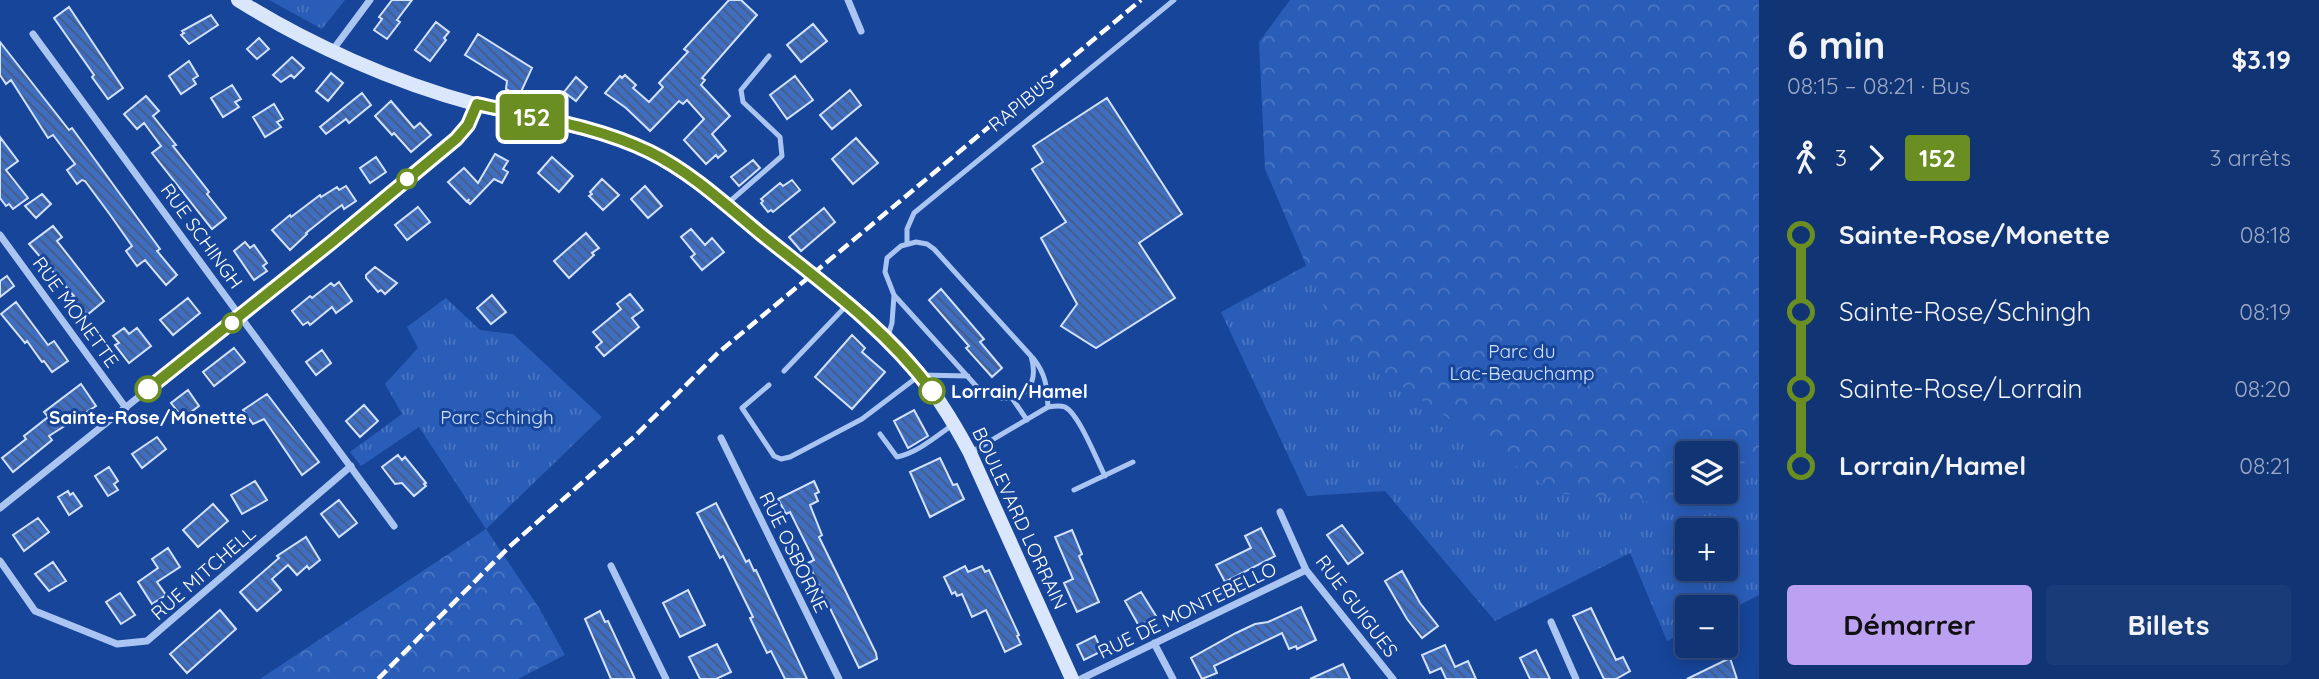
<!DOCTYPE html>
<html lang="fr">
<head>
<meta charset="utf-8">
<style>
  body { margin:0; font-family:Quicksand,sans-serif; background:#193c79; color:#f1f3f6; height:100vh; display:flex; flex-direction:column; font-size:26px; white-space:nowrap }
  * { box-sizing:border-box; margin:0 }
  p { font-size:23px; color:#9caac5 }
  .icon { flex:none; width:38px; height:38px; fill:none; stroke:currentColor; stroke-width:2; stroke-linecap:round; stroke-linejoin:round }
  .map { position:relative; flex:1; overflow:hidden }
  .panel { display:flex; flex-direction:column; background:#103474; width:560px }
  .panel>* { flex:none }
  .badge { padding:0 14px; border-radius:5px; font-size:24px; line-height:46px }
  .tools { position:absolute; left:1675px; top:441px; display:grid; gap:14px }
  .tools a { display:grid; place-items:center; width:63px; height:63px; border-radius:7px; background:#103474; box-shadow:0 4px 18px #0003,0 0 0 2px #304f86; font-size:35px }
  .map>.badge { position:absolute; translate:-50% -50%; box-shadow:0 0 0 4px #fff }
  .legs { display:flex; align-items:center; gap:10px; height:77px; padding:0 28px; font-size:23px }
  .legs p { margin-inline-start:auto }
  .headline { display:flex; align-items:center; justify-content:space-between; height:119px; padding:0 28px }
  h1 { font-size:38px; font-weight:700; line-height:52px }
  .cta { display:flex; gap:14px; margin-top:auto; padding:14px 28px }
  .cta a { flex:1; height:80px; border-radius:7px; background:#bca0f2; color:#111; font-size:28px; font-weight:700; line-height:80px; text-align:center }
  .cta a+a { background:#193c79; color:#f1f3f6 }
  ul { padding:0 28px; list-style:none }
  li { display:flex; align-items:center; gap:24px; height:77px; font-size:26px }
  li i { display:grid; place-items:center; width:10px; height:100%; margin:0 9px; background:currentColor }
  li i::after { content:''; width:18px; height:18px; margin:-9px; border:5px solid; border-radius:50%; background:#103474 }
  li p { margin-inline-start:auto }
  li:first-child i { background:linear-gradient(#0000 50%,currentColor 0) }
  li:last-child i { background:linear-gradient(currentColor 50%,#0000 0) }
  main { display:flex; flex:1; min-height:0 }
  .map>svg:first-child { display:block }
</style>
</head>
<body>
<main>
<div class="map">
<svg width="1759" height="679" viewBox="0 0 1759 679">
  <defs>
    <pattern id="grass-tufts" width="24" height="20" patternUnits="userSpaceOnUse" patternTransform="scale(1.75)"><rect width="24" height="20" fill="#2a5db8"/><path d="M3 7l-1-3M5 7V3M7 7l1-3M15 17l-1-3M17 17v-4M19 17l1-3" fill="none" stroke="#4a75c3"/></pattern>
    <pattern id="forest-crowns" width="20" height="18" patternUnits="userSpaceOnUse" patternTransform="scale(1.75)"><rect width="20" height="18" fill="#2a5db8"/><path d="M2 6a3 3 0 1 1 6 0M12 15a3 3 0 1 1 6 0" fill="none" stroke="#4a75c3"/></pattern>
    <pattern id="building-back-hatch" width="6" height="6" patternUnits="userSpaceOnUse" patternTransform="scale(1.75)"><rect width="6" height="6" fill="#3f6ec1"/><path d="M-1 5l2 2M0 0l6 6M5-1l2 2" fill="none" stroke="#465b81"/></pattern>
  </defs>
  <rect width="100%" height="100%" fill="#16459a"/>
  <path fill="url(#grass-tufts)" fill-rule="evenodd" d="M269 0H345L322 29Z
    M1759 0V595L1726 612V607H1687V631L1667 641 1630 553 1495 621 1385 491 1307 496 1221 312 1423 202ZM1687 453H1726V492H1687ZM1687 530H1726V569H1687Z
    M446 298 480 330 513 334 602 417 486 529 419 427 361 466 350 452 402 414 385 384 418 348 407 327Z"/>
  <path fill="url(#forest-crowns)" d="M1290 0H1759V453L1726 476V453H1687V492H1704L1685 505 1555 493 1339 342 1265 169 1259 42Z
    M486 529 539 608 565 655 518 679H260Z"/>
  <path fill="url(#building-back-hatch)" stroke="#d3e2fc" stroke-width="2" d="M392 0H412L397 20 400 22 387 39 374 30 382 19 379 17Z
    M729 0H741L757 15 702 78 705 80 701 85 730 116 712 134 726 151 718 158 716 155 706 164 684 140 704 119 687 100 683 104 679 101 650 131 626 108 605 93 620 76 622 78 625 75 636 85 633 88 649 102 663 87 659 83 688 52 684 49Z
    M69 7 123 88 108 99 92 77 94 75 54 18Z
    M211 15 218 25 189 44 181 35 184 33 182 31Z
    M436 22 449 32 444 38 446 40 430 61 415 50Z
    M813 24 827 41 801 62 787 45Z
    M478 34 532 68 521 92 518 95 506 89 507 81 465 55Z
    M259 38 269 49 257 59 247 49Z
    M0 42 69 130 72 128 160 249 157 251 177 275 166 285 145 260 137 266 126 251 132 246 111 216 85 181 82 180 77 184 67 170 75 164 53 135 48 138 11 80 6 84 0 75Z
    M292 57 304 68 294 78 291 75 281 82 273 75Z
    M189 61 198 76 193 79 196 84 181 94 169 76Z
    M331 73 343 83 328 101 316 91Z
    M795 76 813 100 787 119 770 95Z
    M576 77 587 87 576 101 564 92Z
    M232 85 241 99 235 102 239 107 223 117 211 98Z
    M850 90 861 105 832 129 820 115Z
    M362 93 371 105 349 123 346 119 326 134 320 127Z
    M146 96 159 111 153 116 176 145 173 146 209 192 207 194 226 218 212 229 152 153 161 146 144 123 137 129 124 114Z
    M1107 98 1182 214 1139 243 1175 298 1096 348 1061 326 1077 304 1041 238 1066 222 1032 169 1043 162 1033 146Z
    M391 101 414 128 420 123 431 135 411 152 394 133 392 135 375 116Z
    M274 104 283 119 277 122 281 127 265 137 253 117Z
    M0 137 18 161 6 170 28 198 13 209 9 204 6 206 0 198Z
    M856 138 878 163 853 184 832 159Z
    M495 154 508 161 503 169 508 172 502 183 494 179 470 204 468 202 469 199 467 202 448 182 464 168 478 183Z
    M376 157 386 172 370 183 360 168Z
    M552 157 573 176 559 192 538 173Z
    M753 160 760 168 739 186 731 177Z
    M602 179 619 195 603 210 589 196 592 194 590 192Z
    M792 180 800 190 773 212 771 210 768 212 761 203 763 201 761 199 780 183 783 186Z
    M346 186 356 201 344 209 342 205 331 213 306 233 307 234 290 250 272 230 290 215 291 217 320 195 321 197 337 187 339 190Z
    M645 186 662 206 648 218 631 199Z
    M42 194 51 204 36 218 25 206Z
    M418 207 430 222 407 240 395 225Z
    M824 208 835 222 801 251 789 237Z
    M53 226 62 237 57 241 104 301 87 315 72 297 74 296 29 244Z
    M691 229 705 245 712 238 724 252 702 270 691 257 695 254 681 237Z
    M586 233 599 248 592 253 594 255 569 278 554 261Z
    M245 242 250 248 254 245 267 263 263 266 267 271 254 280 234 251Z
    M375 267 397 283 385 294 381 290 378 292 366 278V275Z
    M7 276 14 286 0 297V281Z
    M339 282 352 301 336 313 332 307 310 325 308 322 303 325 292 311 310 296 312 298 331 283 334 286Z
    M941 289 984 339 980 342 1002 368 992 377 966 348 969 346 929 300Z
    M630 294 643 310 632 318 639 327 604 356 596 347 602 342 593 332 621 309 617 304Z
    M492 295 506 312 491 324 477 308Z
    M188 298 200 313 173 335 160 320Z
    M16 302 48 345 54 341 68 361 52 372 44 361 42 362 27 341 25 343 1 314Z
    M124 328 129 334 137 328 151 346 129 363 115 345 119 343 113 336Z
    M852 335 865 348 862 352 885 372 852 409 815 377Z
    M234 348 245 362 214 386 203 372Z
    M322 350 331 363 316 375 306 362Z
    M81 384 96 406 49 436 52 440 13 472 2 458 26 439 24 436 48 417 44 412Z
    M188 390 199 406 183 418 171 403Z
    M267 394 319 462 302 475 264 419 253 424 243 410Z
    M364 405 378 421 360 437 346 421Z
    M914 410 928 436 908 448 894 421Z
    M157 437 166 449 142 468 132 454Z
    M398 455 402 460 405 457 426 483 424 484 426 486 414 496 402 483 395 484 382 467Z
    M940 458 953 485 957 484 964 499 930 517 910 472Z
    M109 467 118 481 114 484 118 490 108 496 95 476Z
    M255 481 267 500 242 514 231 495Z
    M814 481 819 492 815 494 818 501 810 505 822 535 819 537 876 653 877 659 859 668 808 563 814 560 790 512 786 514 778 499Z
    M68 491 70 495 73 493 82 506 69 515 58 497Z
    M339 500 357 523 339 537 321 514Z
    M716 503 746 562 749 560 754 571 756 570 807 679H785L771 651 767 653 750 618 753 617 723 556 720 558 697 513Z
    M213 504 228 521 198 547 183 530Z
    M38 518 49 532 24 551 13 535Z
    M1342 525 1363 553 1348 564 1327 535Z
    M1261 528 1275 556 1225 582 1216 565 1251 548 1245 536Z
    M1072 530 1082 554 1079 556 1099 602 1077 612 1064 583 1073 579 1055 537Z
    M306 537 320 560 309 569 307 566 297 575 288 565 272 579 281 590 257 611 240 592 279 558 277 556Z
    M168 548 180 567 157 582 166 595 152 604 138 582 158 568 152 559Z
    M53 562 66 581 49 591 35 574Z
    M965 566 968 572 982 566 985 572 989 570 1019 635 1017 636 1021 644 1005 652 986 610 972 617 962 594 957 596 955 592 952 594 944 577Z
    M1402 571 1420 603 1438 626 1422 638 1407 619 1385 581Z
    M688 590 705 625 680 637 663 603Z
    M1141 592 1156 616 1139 626 1125 601Z
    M120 593 135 615 121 624 106 602Z
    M1301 607 1316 640 1297 649 1296 646 1289 649 1282 633 1214 666 1217 673 1202 679 1191 658 1236 633 1255 624 1268 622Z
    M1591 608 1616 660 1623 657 1630 671 1616 679H1604L1573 616Z
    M220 610 236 629 187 673 170 654Z
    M600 611 605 622 608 621 635 679H611L585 619Z
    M1095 636 1102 651 1084 660 1077 645Z
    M717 644 731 672 716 679H700L689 657Z
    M1445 645 1455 667 1468 661 1476 679H1446L1441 668 1430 673 1422 655Z
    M1536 650 1550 679H1530L1520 658Z
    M1730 658 1737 679H1687Z
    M1343 664 1350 679H1310Z"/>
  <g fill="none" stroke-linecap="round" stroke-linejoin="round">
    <path stroke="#abc5f2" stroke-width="5" d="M728 203 782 156 780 137 743 102 741 90 769 56
      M916 242 927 244 934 249 1031 356C1043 396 1008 410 978 388L894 295 885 272 887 258 901 246Z
      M907 243V229L914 213 1174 0
      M888 336 892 323 894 295
      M1033 358C1046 374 1047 387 1048 407
      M784 371 847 305
      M769 385 742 408 774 456 781 459 790 457 862 419 920 375 968 376
      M1012 398 1027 420
      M880 434 897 457C918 452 934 438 951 426
      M970 453 1048 407C1054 406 1060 405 1065 407 1079 414 1097 461 1105 476
      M1074 490 1133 462"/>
    <path stroke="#abc5f2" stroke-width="7" d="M848 0 861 31
      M33 34 394 526
      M332 51 370 0
      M0 235 126 408
      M721 438 839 679
      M0 508 332 242 456 139 468 125 476 105
      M1280 512 1306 570 1393 679
      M0 561 35 611 117 644 147 641 351 466
      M611 566 666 679
      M1551 622 1576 679
      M1154 643 1173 679
      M1081 679 1306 570"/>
    <path stroke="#dae6fc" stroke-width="14" d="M238 0C310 45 393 82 475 104 526 117 580 124 629 143 679 163 719 200 760 233 809 272 868 314 909 361 933 389 953 421 970 453L1072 679"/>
    <path stroke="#fff" stroke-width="4.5" stroke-dasharray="12 5" stroke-linecap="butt" d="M378 679 509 547 635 436 718 353 1141 0"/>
  </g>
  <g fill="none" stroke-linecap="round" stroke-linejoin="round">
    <g stroke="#fff" stroke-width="16">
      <path id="line-1" d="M148 389 332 242 456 139 468 125 477 104C534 117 597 126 650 152 691 172 726 205 761 234 821 282 885 328 932 391"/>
    </g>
    <use href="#line-1" stroke="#6b8e23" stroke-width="10"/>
  </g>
  <g fill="#fff" stroke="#6b8e23" stroke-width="3.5">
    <circle cx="407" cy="179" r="9"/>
    <circle cx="232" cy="323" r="9"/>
    <circle cx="148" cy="389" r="12"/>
    <circle cx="932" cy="391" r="12"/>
  </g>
  <g text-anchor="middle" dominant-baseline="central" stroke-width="6" stroke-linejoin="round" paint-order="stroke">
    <g font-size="19" fill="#fff" stroke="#16459a">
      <text transform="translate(1021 103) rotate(-39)">RAPIBUS</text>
      <text transform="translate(202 236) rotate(54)">RUE SCHINGH</text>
      <text transform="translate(76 312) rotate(54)">RUE MONETTE</text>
      <text transform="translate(1020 518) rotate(65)">BOULEVARD LORRAIN</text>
      <text transform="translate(794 552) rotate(64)">RUE OSBORNE</text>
      <text transform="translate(203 573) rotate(-41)">RUE MITCHELL</text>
      <text transform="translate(1357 606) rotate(53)">RUE GUIGUES</text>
      <text transform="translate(1187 610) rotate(-26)">RUE DE MONTEBELLO</text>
    </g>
    <g font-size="19" fill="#d3e2fc" stroke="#16459a">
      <text x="1522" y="351">Parc du<tspan x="1522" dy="22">Lac-Beauchamp</tspan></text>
      <text x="497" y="417">Parc Schingh</text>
    </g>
    <g font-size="19" font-weight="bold" fill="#fff" stroke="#16459a" text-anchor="start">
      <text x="951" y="391">Lorrain/Hamel</text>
      <text x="148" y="417" text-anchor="middle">Sainte-Rose/Monette</text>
    </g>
  </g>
</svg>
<div class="tools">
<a><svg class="icon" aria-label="layers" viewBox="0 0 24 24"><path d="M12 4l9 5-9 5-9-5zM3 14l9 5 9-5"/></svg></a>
<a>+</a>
<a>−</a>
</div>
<b class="badge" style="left:532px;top:117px;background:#6b8e23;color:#fff">152</b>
</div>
<section class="panel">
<div class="headline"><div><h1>6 min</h1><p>08:15 – 08:21 · Bus</p></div><b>$3.19</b></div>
<div class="legs"><svg class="icon" aria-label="walk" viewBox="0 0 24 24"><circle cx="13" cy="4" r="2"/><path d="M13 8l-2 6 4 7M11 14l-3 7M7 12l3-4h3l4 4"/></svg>3<svg class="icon" aria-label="forward" viewBox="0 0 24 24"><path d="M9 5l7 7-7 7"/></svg><b class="badge" style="background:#6b8e23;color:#fff">152</b><p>3 arrêts</p></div>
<ul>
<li><i style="color:#6b8e23"></i><b>Sainte-Rose/Monette</b><p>08:18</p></li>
<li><i style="color:#6b8e23"></i><span>Sainte-Rose/Schingh</span><p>08:19</p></li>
<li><i style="color:#6b8e23"></i><span>Sainte-Rose/Lorrain</span><p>08:20</p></li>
<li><i style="color:#6b8e23"></i><b>Lorrain/Hamel</b><p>08:21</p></li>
</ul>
<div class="cta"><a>Démarrer</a><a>Billets</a></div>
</section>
</main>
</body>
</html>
